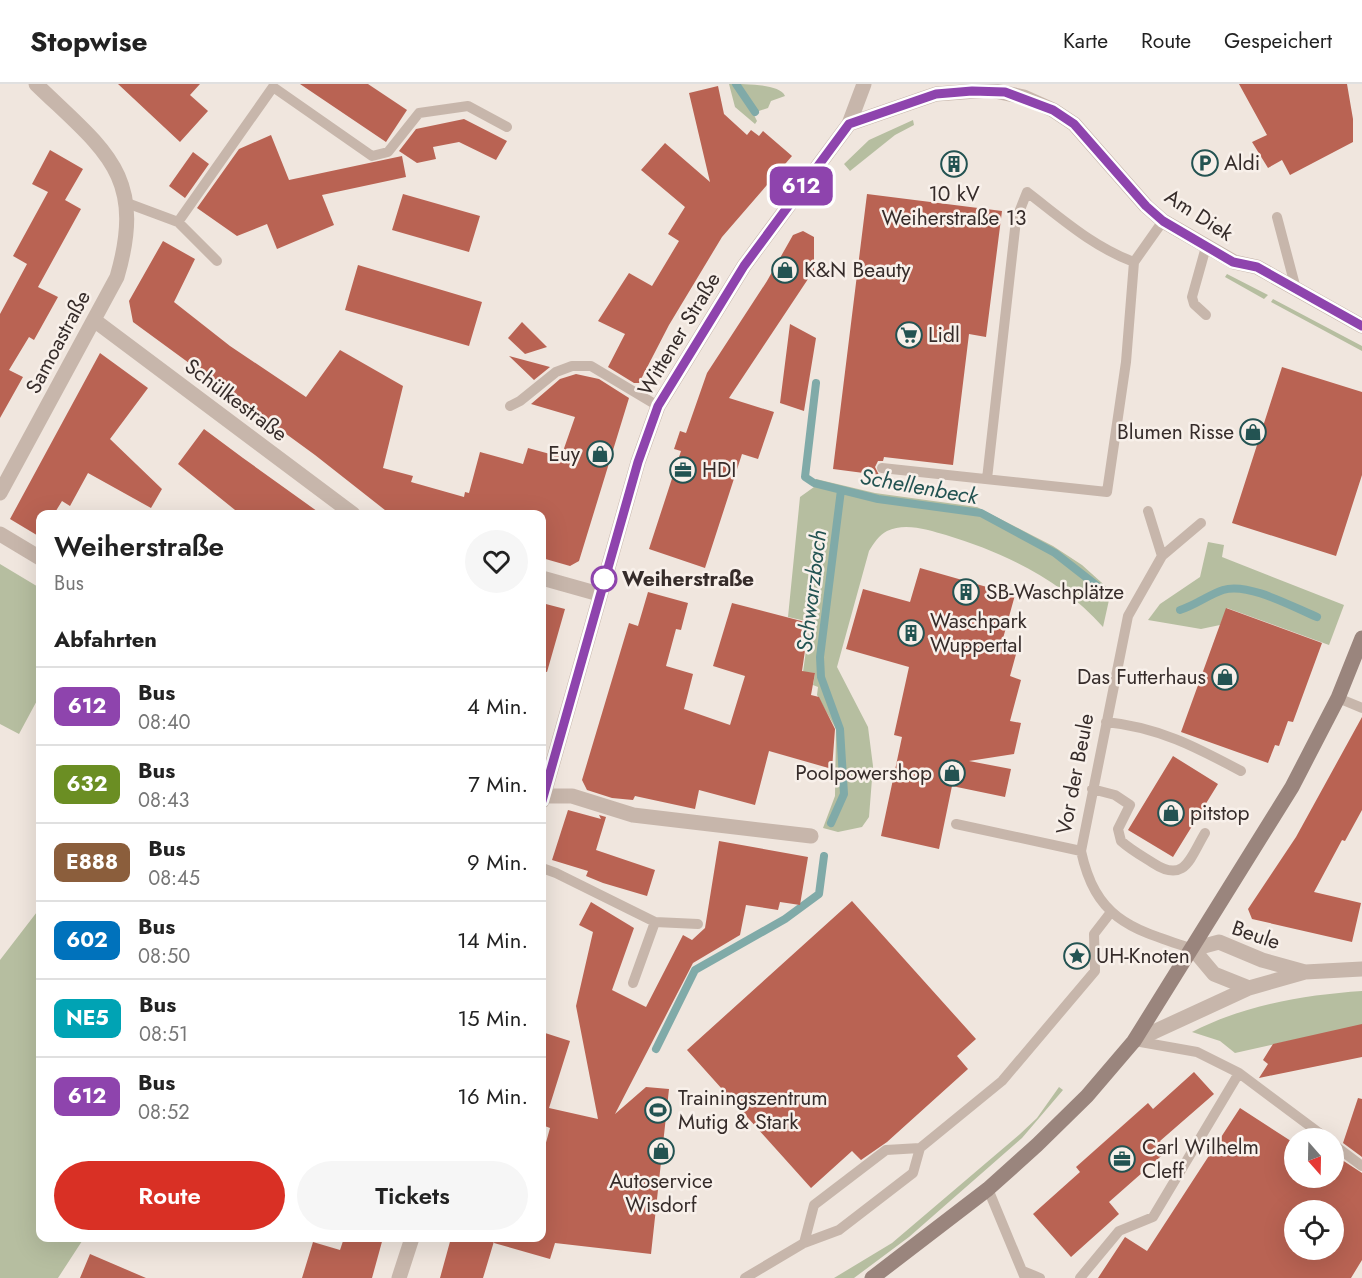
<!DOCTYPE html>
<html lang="de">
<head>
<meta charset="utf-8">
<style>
  body { margin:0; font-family:Jost,sans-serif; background:#f6f6f6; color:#222; height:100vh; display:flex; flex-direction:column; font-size:22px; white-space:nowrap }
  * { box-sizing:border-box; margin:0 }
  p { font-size:20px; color:#767676 }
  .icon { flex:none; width:33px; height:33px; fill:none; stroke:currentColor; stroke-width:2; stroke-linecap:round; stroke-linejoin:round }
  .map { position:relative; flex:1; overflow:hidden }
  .details { position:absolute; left:36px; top:426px; width:510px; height:732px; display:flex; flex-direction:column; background:#fff; border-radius:12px; box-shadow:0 6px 24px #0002 }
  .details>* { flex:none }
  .badge { padding:0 12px; border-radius:9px; font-size:21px; line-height:39px }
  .needle { width:39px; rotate:160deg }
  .controls { position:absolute; left:1284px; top:1044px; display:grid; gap:12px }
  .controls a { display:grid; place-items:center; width:60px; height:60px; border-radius:50%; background:#fff; box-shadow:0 6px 24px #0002; font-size:30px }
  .map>.badge { position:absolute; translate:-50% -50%; box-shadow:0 0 0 3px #fff }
  h2 { padding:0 18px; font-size:22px; line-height:54px }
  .round { display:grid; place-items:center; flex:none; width:63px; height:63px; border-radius:32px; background:#f6f6f6 }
  .headline { display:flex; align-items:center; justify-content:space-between; height:102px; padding:0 18px }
  h1 { font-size:28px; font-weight:600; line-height:45px }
  .action { display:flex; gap:12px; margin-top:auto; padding:12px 18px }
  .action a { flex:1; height:69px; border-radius:36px; background:#d93025; color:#fff; font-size:24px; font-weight:600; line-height:69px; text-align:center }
  .action a+a { background:#f6f6f6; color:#222 }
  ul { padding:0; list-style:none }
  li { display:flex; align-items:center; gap:18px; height:78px; padding:0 18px; border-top:2px solid #e0e0e0 }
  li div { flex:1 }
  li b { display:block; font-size:22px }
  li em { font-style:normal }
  li .badge { min-width:66px; font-weight:700; text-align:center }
  header { display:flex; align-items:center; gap:36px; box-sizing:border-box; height:84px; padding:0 30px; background:#fff; border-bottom:2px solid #e0e0e0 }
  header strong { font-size:28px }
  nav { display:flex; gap:33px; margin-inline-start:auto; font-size:21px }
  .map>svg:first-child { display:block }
</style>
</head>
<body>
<header>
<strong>Stopwise</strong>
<nav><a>Karte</a><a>Route</a><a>Gespeichert</a></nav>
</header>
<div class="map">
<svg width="1362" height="1194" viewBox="0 0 1362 1194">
  <rect width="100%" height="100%" fill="#f0e6de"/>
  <path fill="#b6bea0" d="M729 0C746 0 780 0 785 12L771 17 768 24 753 29 757 37 755 40 735 23Z
    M913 36 914 41 895 51 850 87 844 80 869 56Z
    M1227 190 1268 211 1264 215 1225 193Z
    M1273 215 1362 262V267L1271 218Z
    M816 395 875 409 977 423 1053 462 1082 481 1111 507 1103 543C1062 496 1005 469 946 451 929 446 905 438 887 447 879 451 874 459 869 467L837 583 868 643 873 682 869 733 862 743 838 748 823 744 835 712 836 645 817 611 818 603 813 601 815 589 803 588 810 538 788 533 800 413 814 403Z
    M1208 458 1224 461 1222 473 1344 521 1329 561 1227 524 1220 541 1201 545 1148 536 1160 520 1200 493Z
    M0 480 40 504V611L19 650 0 640Z
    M40 824V1154H84L58 1194H0V876Z
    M1362 907V941L1235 969 1220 957 1192 948C1244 921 1304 911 1362 907Z
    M1059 1003 1063 1006 1022 1054 909 1153 854 1194H834L892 1159 1020 1050 1037 1034Z"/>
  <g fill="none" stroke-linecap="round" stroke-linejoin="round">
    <path stroke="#80aaa8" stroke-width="8" d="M736 0 755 28
      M816 299 805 393 814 399 878 415 981 429 1055 469 1110 512
      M1180 526C1196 521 1208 511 1223 506 1248 498 1293 523 1317 533
      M831 739 844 710 840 645 821 593 820 573 841 406
      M656 965 695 886 785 835 819 810 824 772"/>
  </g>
  <path fill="#b96353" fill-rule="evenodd" d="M118 0H200L190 11 208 27 180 58Z
    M300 0H368L407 26 386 58Z
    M1239 0H1347L1353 35V58L1290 91 1282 76 1268 84 1252 58 1267 51Z
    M718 2 724 30 747 51 751 46 759 52 763 47 792 72 722 153 669 241 639 299H634L608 283 625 250 598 237 629 189 652 202 679 157 668 150 685 123 641 86 665 59 710 98 689 9Z
    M464 35 507 57 496 76 459 58 433 63 436 75 417 79 399 67 416 45Z
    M271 51 289 96 402 72 406 93 322 111 334 141 277 165 267 140 237 152 197 124 239 65Z
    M50 66 83 85 65 116 81 125 38 203 58 213 34 256 29 253 9 286 23 293 0 334V230L27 180 13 172 48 108 32 100Z
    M193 68 209 80 185 114 169 102Z
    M403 110 480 132 469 168 392 146Z
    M867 110 1002 127 986 253 969 250 953 381 884 373 883 377H878L875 383 879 391 833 385Z
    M803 147 814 153V186L729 314 774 328 758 375 742 370 705 484 649 465 681 367 674 365 680 347 686 349 707 289 767 197 793 151Z
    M163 157 195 175 174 218 230 262 306 313 340 266 403 302 383 384 413 392 411 398 464 413 465 408 469 409 480 368 523 380 528 364 561 373 575 333 531 320 560 295 576 290 599 295 629 314 579 477 570 482 542 474V430H390L315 371 133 238 129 217Z
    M358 181 482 218 469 262 345 226Z
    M522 238 547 263 525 270 508 254Z
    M790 240 816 254 804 327 780 319Z
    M100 269 148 304 110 355 162 405 151 424 88 389 70 422 62 417 54 430H40V453L10 435Z
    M509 272 550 283 534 296Z
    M1282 283 1362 308V391L1336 472 1232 439Z
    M204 345 243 374 321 430H240L178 380Z
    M920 484 1015 511 1002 558 1018 563 1010 592 1021 596 1010 637 1021 639 1014 670 969 677 1011 685 1005 713 952 702 939 765 881 752 902 653 894 651 909 583 846 565 863 505 910 518Z
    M648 508 688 519 681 546 676 545 666 582 693 590 684 625 730 641 745 592 713 582 732 519 809 539 802 587 815 589 811 611 819 613 835 645 832 685 769 667 755 721 699 706 695 725 635 712 633 716 612 714 587 706 582 696 629 539 638 542Z
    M542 519 565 525 547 588 542 587Z
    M1226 524 1322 559 1293 638 1288 637 1279 662 1275 661 1268 679 1181 648Z
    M1362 633V726L1345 757 1342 756 1314 808 1361 819 1352 858 1252 835 1248 825 1296 753Z
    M1173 672 1218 700 1173 773 1128 746Z
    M568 726 601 735 599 731 606 733 596 766 655 786 647 812 603 799 586 792 588 787 552 776Z
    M719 757 808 773 800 821 780 818 778 826 746 821 740 851 693 879 615 1030 646 1003 669 1005 651 1170 555 1159 550 1175 494 1159 495 1154 483 1194H440L451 1154H542V1073L550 1044 542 1041V948L570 957 549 1024 598 1035 576 922 593 848 579 841 591 818 634 844 612 906 646 923 683 851 692 856 705 844Z
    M852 817 976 955 957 972 968 985 887 1058 861 1076 852 1067 811 1104 687 966Z
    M1362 940V973L1259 994 1268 980 1263 976 1273 960Z
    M1194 988 1214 1010 1160 1057 1168 1066 1109 1118 1119 1130 1071 1173 1033 1130 1080 1088 1076 1083 1148 1019 1153 1025Z
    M1358 1014 1362 1015V1073L1343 1059Z
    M1240 1024 1294 1059V1094H1334L1339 1074 1362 1089V1176L1351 1194H1098L1125 1153 1147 1167ZM1294 1126H1334V1166H1294Z
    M344 1154H383L372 1194H302L313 1158 340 1166Z
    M90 1170 146 1194H80Z"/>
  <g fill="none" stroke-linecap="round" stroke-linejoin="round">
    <path stroke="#c7b6ab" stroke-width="10" d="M127 119 178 138 217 177
      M1277 133 1296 205
      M178 138 273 3 372 72 388 68 419 29 468 22 507 43
      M1206 231 1194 220 1192 213 1206 163
      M510 322 520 317 556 288 572 282H591L658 322
      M882 384 1107 408 1126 278 1134 178 1163 137
      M987 395 1016 136 1027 108C1061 134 1093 163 1134 178
      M1148 427 1162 472
      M1338 614 1362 624
      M1106 638C1158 643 1196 663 1241 687
      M1092 705 1115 711 1130 721 1118 745 1121 757C1131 766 1142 772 1153 779 1185 800 1190 774 1205 749
      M956 740 1081 767
      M542 784 556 789 655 838 698 840
      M1193 865C1132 845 1096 836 1081 767L1128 532 1162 472 1201 439
      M633 899 655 838
      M1135 957 1197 968 1239 989 1326 1054
      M1334 1061 1362 1082
      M920 1064 886 1066 814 1121 804 1159 839 1146 913 1089 920 1064 1002 997 1095 887 1094 850 1111 828
      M988 1105 1025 1194
      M1023 1187 1040 1194
      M745 1194 804 1159
      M1080 1194 1119 1147 1153 1133 1239 989"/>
    <path stroke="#c7b6ab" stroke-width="15" d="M94 236 353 430
      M0 409 117 193C147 90 104 66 36 0
      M0 450 40 474
      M542 494 599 510
      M542 712H572L633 731 811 752
      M1305 888 1262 876 1219 858 1193 865 1214 890 1249 904 1305 888 1362 885
      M1134 957 1249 904"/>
    <path stroke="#c7b6ab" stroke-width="15" d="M849 40 936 10 990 6 1024 13 1053 26 1074 40 1146 122 1163 137 1234 178 1257 183 1362 242
      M542 717 638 378 658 322 744 182 849 40 864 0
      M399 1194 412 1154"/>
    <path stroke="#9a857d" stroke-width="15" d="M872 1194 988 1105 1037 1061 1087 1012 1134 957 1292 703 1338 614 1362 554"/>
  </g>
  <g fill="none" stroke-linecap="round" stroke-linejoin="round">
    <g stroke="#fff" stroke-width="14">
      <path id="line" d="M542 717 638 378 658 322 744 182 849 40 936 10 972 7 1005 8 1053 26 1074 40 1146 122 1163 137 1233 178 1257 183 1362 242"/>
    </g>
    <use href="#line" stroke="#8e44ad" stroke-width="9"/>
  </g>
  <defs>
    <g id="parking-ring" transform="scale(1.35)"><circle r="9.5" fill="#f8f0ea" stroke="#235352" stroke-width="1.5"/><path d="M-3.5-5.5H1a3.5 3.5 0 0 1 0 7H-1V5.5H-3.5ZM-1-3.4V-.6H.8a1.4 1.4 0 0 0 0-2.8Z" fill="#235352"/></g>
    <g id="building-ring" transform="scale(1.35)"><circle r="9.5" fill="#f8f0ea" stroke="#235352" stroke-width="1.5"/><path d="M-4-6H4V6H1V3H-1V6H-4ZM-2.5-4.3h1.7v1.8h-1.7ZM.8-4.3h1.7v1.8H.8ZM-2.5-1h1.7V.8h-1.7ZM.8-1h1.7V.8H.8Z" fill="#235352"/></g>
    <g id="shop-ring" transform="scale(1.35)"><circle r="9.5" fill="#f8f0ea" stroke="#235352" stroke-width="1.5"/><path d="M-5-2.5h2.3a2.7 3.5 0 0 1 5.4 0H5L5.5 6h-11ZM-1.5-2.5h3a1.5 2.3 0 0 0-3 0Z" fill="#235352"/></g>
    <g id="supermarket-ring" transform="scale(1.35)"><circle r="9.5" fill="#f8f0ea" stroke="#235352" stroke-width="1.5"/><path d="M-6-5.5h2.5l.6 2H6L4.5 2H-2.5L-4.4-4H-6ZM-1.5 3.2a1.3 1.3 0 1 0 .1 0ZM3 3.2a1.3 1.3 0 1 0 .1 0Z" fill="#235352"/></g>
    <g id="office-ring" transform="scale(1.35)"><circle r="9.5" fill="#f8f0ea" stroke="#235352" stroke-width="1.5"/><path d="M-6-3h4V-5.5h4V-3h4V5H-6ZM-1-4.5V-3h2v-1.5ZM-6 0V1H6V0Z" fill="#235352"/></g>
    <g id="sight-ring" transform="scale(1.35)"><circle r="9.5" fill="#f8f0ea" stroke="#235352" stroke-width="1.5"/><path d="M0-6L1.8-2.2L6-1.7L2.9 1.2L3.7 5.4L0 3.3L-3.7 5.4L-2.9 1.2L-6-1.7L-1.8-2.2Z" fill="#235352"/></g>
    <g id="stadium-ring" transform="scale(1.35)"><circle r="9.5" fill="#f8f0ea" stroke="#235352" stroke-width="1.5"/><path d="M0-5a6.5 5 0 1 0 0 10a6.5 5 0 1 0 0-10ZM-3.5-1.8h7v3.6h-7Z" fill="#235352"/></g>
  </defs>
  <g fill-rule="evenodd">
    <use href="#parking-ring" x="1205" y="79"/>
    <use href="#building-ring" x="954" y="80"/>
    <use href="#shop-ring" x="785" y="186"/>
    <use href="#supermarket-ring" x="909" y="251"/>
    <use href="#shop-ring" x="1253" y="348"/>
    <use href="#shop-ring" x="600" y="370"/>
    <use href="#office-ring" x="683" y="386"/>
    <use href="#building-ring" x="966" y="508"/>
    <use href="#building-ring" x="911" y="549"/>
    <use href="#shop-ring" x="1225" y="593"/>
    <use href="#shop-ring" x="952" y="689"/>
    <use href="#shop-ring" x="1171" y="729"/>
    <use href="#sight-ring" x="1077" y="872"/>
    <use href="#stadium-ring" x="658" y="1026"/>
    <use href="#shop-ring" x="661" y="1067"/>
    <use href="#office-ring" x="1122" y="1075"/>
  </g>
  <circle fill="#fff" stroke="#8e44ad" stroke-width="3" cx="604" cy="495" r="12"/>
  <g text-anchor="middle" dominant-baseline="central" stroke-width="5" stroke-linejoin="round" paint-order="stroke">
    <g font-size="21" fill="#362c2a" stroke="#f8f0ea" text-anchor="start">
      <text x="1224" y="79">Aldi</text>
      <text x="954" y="110" text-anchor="middle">10 kV<tspan x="954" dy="24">Weiherstraße 13</tspan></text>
      <text x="804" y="186">K&amp;N Beauty</text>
      <text x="928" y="251">Lidl</text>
      <text x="1234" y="348" text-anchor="end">Blumen Risse</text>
      <text x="580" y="370" text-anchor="end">Euy</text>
      <text x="702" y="386">HDI</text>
      <text x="986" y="508">SB-Waschplätze</text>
      <text x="930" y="537">Waschpark<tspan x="930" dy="24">Wuppertal</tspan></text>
      <text x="1206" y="593" text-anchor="end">Das Futterhaus</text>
      <text x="932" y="689" text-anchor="end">Poolpowershop</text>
      <text x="1190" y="729">pitstop</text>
      <text x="1096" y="872">UH-Knoten</text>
      <text x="678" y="1014">Trainingszentrum<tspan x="678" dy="24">Mutig &amp; Stark</tspan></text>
      <text x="1142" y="1063">Carl Wilhelm<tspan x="1142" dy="24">Cleff</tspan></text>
      <text x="661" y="1097" text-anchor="middle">Autoservice<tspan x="661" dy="24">Wisdorf</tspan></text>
    </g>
    <g font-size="21" fill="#362c2a" stroke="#f8f0ea">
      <text transform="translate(1199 131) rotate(33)">Am Diek</text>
      <text transform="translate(679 250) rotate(-59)">Wittener Straße</text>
      <text transform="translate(58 258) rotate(-62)">Samoastraße</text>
      <text transform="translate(236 316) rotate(37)">Schülkestraße</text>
      <text transform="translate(1075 690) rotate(-79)">Vor der Beule</text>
      <text transform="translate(1256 851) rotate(19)">Beule</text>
    </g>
    <g font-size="21" font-weight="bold" fill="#362c2a" stroke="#f8f0ea" text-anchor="start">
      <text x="622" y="495">Weiherstraße</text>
    </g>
    <g font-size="22" font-style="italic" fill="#235352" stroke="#f8f0ea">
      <text transform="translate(919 402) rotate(10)">Schellenbeck</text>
      <text transform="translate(811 507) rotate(-83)">Schwarzbach</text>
    </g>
  </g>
</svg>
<div class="controls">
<a><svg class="needle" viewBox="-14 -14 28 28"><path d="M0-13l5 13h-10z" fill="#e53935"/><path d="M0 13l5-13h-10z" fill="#767676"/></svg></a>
<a><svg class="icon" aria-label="locate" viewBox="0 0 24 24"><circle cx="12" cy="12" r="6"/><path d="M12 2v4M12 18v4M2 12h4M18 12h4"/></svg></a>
</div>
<b class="badge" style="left:801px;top:102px;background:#8e44ad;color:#fff">612</b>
<section class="details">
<div class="headline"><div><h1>Weiherstraße</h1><p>Bus</p></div><a class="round"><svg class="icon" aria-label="heart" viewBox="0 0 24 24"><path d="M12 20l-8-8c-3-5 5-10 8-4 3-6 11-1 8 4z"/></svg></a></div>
<h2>Abfahrten</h2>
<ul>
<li><span class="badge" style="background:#8e44ad;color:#fff">612</span><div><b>Bus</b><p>08:40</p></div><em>4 Min.</em></li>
<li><span class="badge" style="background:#6b8e23;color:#fff">632</span><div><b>Bus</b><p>08:43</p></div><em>7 Min.</em></li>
<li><span class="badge" style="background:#8b5e3c;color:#fff">E888</span><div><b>Bus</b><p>08:45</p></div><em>9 Min.</em></li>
<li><span class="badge" style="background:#0072bc;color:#fff">602</span><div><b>Bus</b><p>08:50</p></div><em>14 Min.</em></li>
<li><span class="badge" style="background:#00a3b4;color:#fff">NE5</span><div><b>Bus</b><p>08:51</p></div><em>15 Min.</em></li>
<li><span class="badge" style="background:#8e44ad;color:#fff">612</span><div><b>Bus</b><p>08:52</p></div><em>16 Min.</em></li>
</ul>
<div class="action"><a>Route</a><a>Tickets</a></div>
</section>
</div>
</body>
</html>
